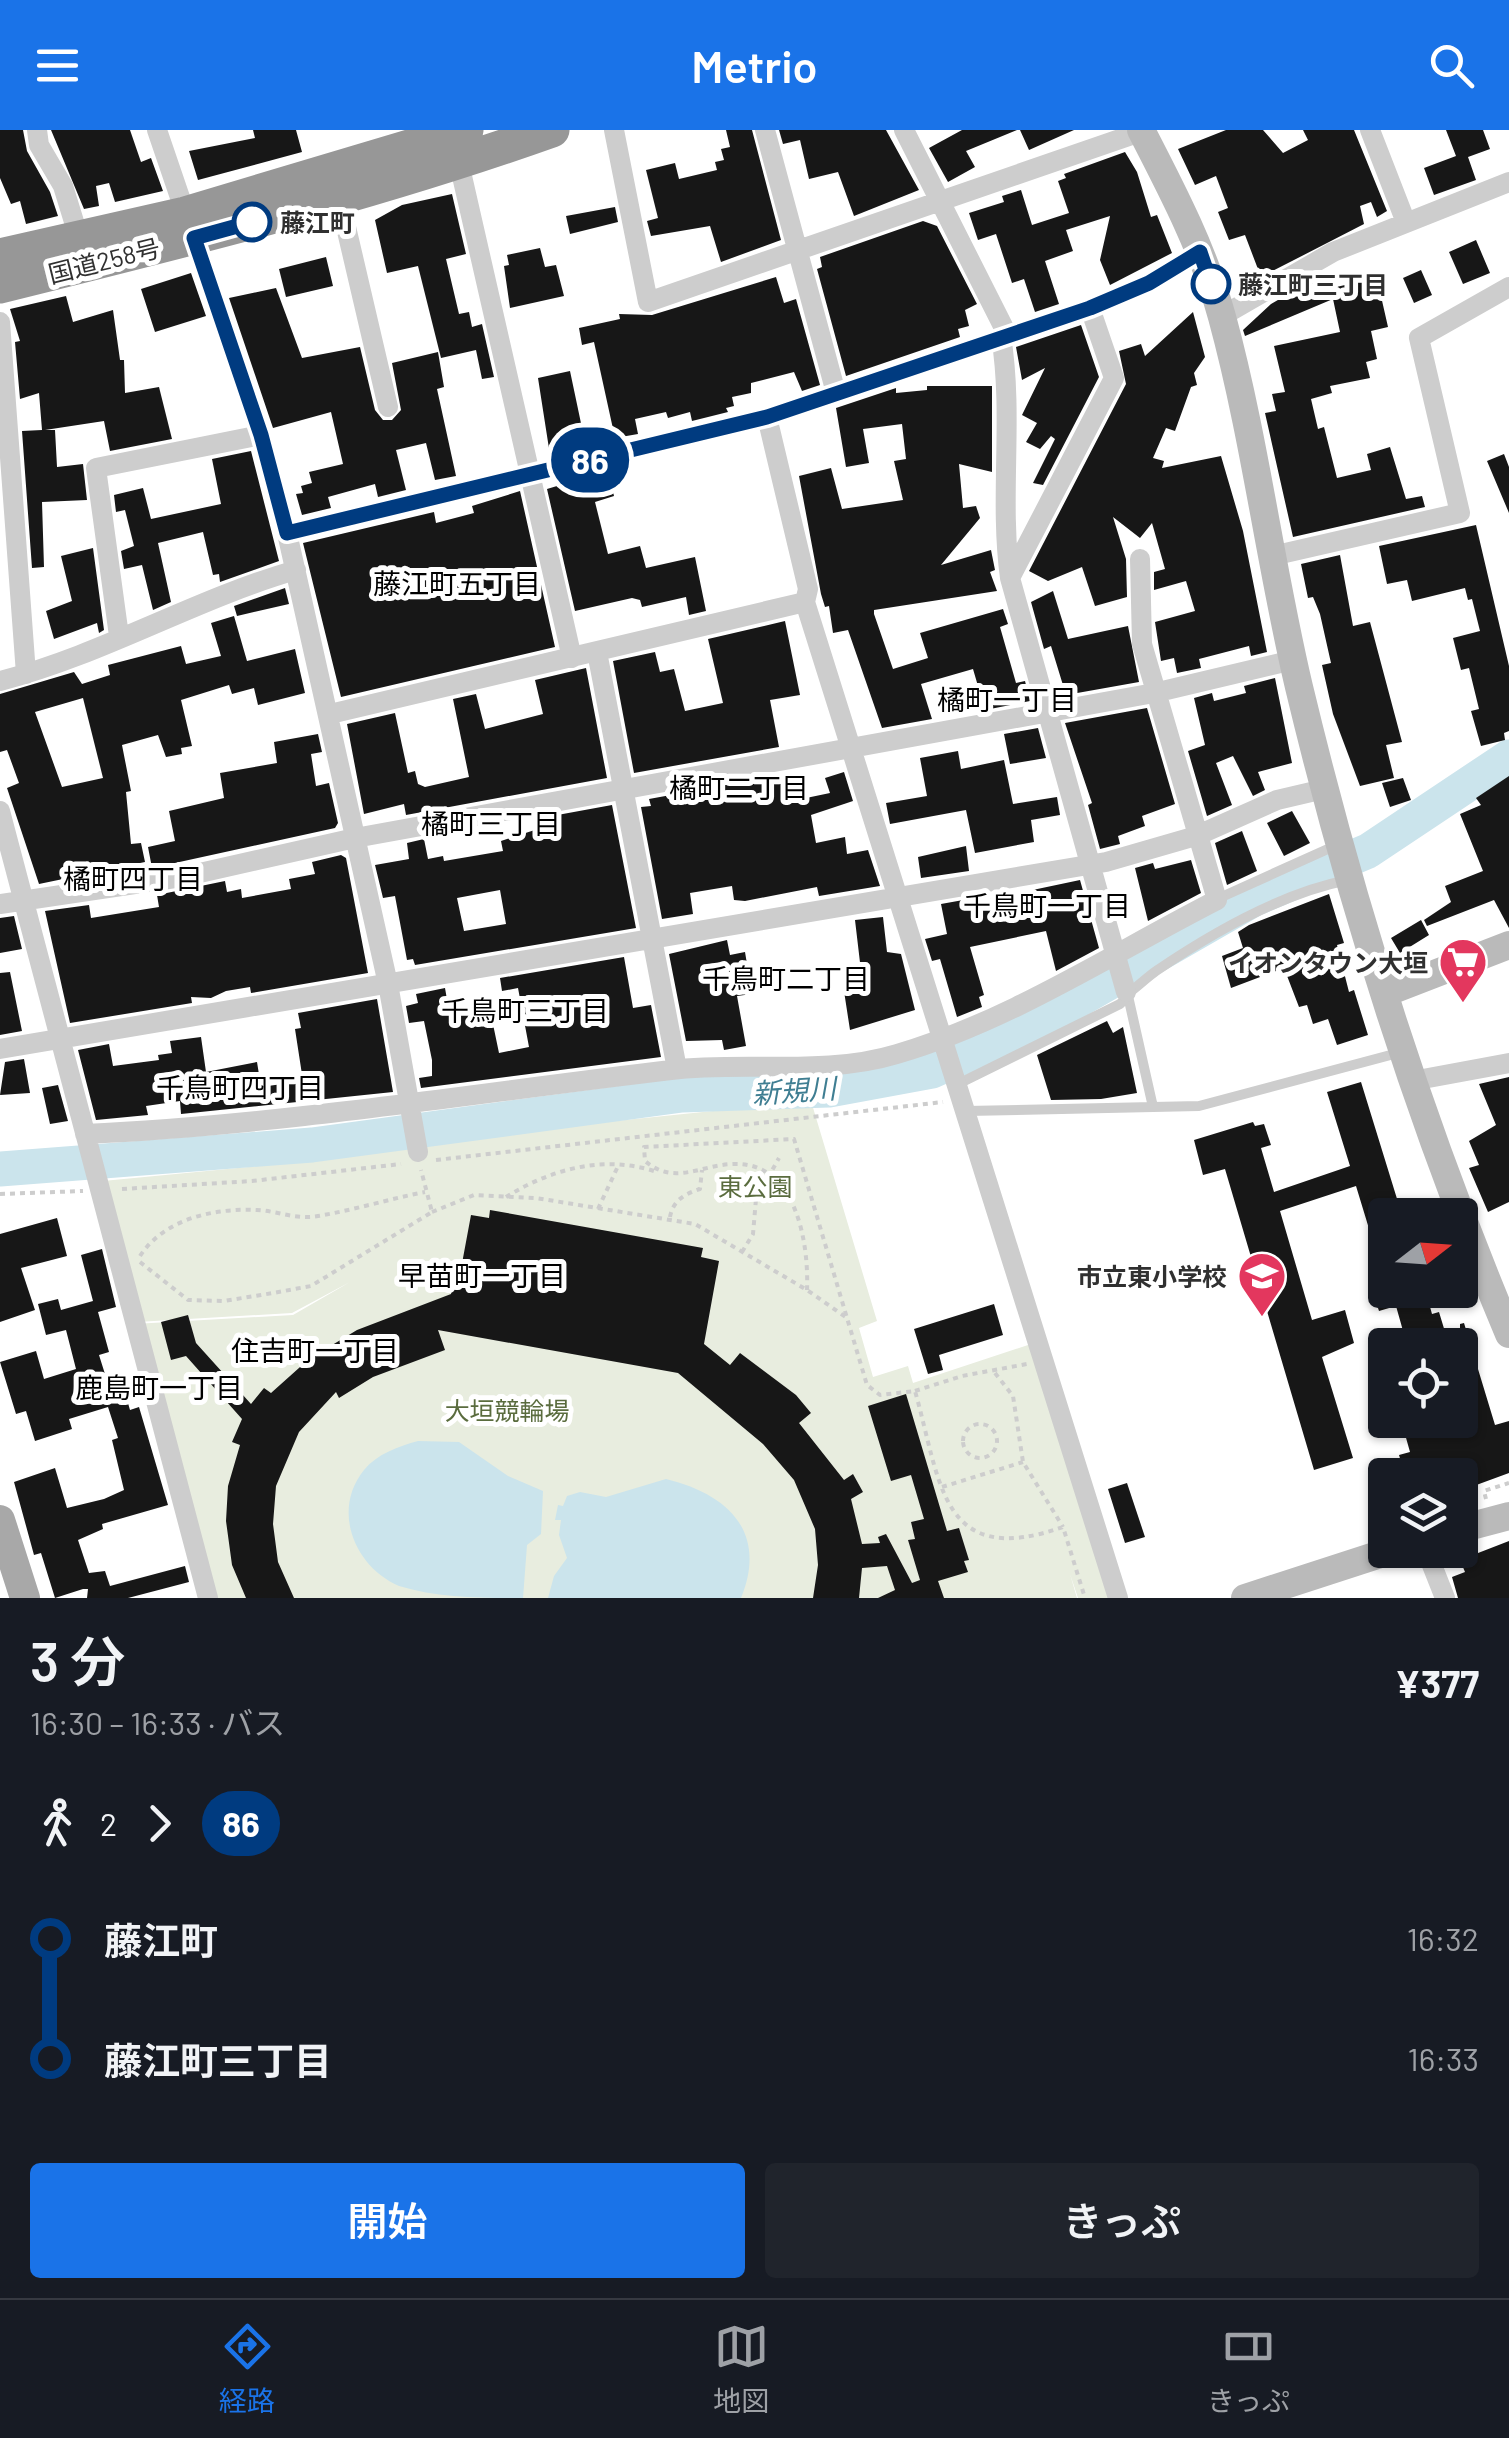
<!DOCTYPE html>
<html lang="ja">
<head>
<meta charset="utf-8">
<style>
  body { margin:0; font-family:Barlow,"Noto Sans JP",sans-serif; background:#20242c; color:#f1f3f6; height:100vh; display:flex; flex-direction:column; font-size:38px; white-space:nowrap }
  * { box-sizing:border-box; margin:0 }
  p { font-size:32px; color:#9ea1a6 }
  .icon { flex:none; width:55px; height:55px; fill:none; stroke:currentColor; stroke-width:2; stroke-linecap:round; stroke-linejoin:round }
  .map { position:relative; height:1468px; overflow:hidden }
  .details { display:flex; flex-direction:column; background:#171b24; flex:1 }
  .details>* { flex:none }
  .badge { padding:0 20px; border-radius:32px; font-size:35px; line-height:65px }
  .needle { width:65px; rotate:73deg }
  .controls { position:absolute; left:1368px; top:1068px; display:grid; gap:20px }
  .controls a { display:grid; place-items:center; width:110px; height:110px; border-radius:10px; background:#171b24; box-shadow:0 2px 8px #0004; font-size:50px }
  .map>.badge { position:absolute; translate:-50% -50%; box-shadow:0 0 0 5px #fff }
  .legs { display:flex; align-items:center; gap:15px; height:110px; padding:0 30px; font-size:32px }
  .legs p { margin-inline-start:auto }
  .summary { display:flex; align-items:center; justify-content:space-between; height:170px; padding:0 30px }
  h1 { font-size:55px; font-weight:600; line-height:75px }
  .primary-button { display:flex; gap:20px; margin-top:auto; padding:20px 30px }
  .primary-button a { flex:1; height:115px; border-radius:10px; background:#1a73e8; color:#fff; font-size:40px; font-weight:600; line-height:115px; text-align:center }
  .primary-button a+a { background:#20242c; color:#f1f3f6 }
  ul { padding:0 30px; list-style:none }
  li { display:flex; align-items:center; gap:35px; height:120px; font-size:38px }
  li i { display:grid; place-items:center; width:15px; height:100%; margin:0 12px; background:currentColor }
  li i::after { content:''; width:25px; height:25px; margin:-12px; border:8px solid; border-radius:50%; background:#171b24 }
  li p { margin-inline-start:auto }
  li:first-child i { background:linear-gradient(#0000 50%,currentColor 0) }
  li:last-child i { background:linear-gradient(currentColor 50%,#0000 0) }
  header { display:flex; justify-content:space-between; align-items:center; height:130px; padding:0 30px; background:#1a73e8; color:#fff; font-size:45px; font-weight:600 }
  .tabs { display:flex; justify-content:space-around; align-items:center; height:140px; border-top:2px solid #363941; background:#171b24; font-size:28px; color:#9ea1a6 }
  .tabs a { display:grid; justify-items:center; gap:5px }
  .tabs .selected { color:#1a73e8 }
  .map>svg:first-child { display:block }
</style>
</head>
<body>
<header><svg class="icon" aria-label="menu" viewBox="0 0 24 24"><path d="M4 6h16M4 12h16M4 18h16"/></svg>Metrio<svg class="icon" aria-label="search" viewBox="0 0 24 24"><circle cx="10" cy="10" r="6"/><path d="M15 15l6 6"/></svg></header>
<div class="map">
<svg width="1509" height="1468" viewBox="0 0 1509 1468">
  <rect width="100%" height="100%" fill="#fff"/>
  <path fill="#e8eddf" d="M811 971 877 1191 859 1198 873 1247 908 1236 913 1253 1031 1214 1112 1468H1078L1070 1444 1077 1468H208L134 1194 293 1185 350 1152 292 1183 137 1192 103 1051 278 1034 497 1003Z"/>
  <path fill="#cbe4ec" d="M418 1311 459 1312 508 1346 543 1361 541 1404 527 1415 523 1468C481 1468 438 1468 399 1456 355 1437 331 1381 364 1340 377 1324 399 1316 418 1311Z
    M666 1349C728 1364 768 1402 741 1468H548L554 1446 567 1428 559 1405 561 1390H555L558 1375 563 1376 567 1366 580 1362 606 1367Z"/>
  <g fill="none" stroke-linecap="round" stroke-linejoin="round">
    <path stroke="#cbe4ec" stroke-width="35" d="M0 1039 312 1015 682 965 829 960 932 941 1037 894 1254 769 1368 721 1509 627"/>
  </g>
  <path fill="#171717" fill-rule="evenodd" d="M0 0H23L27 21 50 62 58 86 26 94 20 71 11 74 0 48Z
    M51 0H130L141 32 151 28 163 61 115 72 109 53 96 56 99 76 84 79Z
    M253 0H296L302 22 198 50 189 21 255 8Z
    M726 0H752L781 110 721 132 710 96 651 106 647 91 658 88 646 40 675 33 679 49 717 40 715 32 724 30 721 19 730 17Z
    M779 0H886L919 60 854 86 838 42 809 49 800 10 783 14Z
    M962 0H1017L966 21 975 37 948 52 929 18Z
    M1020 0H1074L1029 20Z
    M1226 0H1263L1283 23 1308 10 1303 0H1354L1387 81 1377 87 1371 72 1360 76 1364 94 1261 147 1245 105 1229 110 1218 82 1228 78 1216 46 1195 55 1178 19Z
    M1446 0H1483L1490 19 1468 27 1476 50 1434 65 1424 38 1456 26Z
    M1125 22 1137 42 1151 87 1157 85 1172 123 1110 155 1100 130 1110 86 1066 100 1073 121 1045 131 1059 174 1035 182 1024 149 1012 153 996 104 978 110 969 83 1004 72 1002 66 1021 60 1032 95 1069 83 1058 51 1066 48 1064 44Z
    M452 64 466 124 446 129 459 184 469 182 472 197 482 194 494 247 482 249 476 220 441 228 418 136 387 143 375 90 402 75Z
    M615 77 618 92 570 104 566 86Z
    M923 91 937 96 977 174 965 180 969 196 958 199 960 207 846 246 817 139 822 137 820 127Z
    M1476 110 1490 143 1463 154 1449 122Z
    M540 118 545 137 556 135 564 166 510 178 504 136 509 135 507 125Z
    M326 127 333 156 286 167 279 139Z
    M1421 140 1432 165 1414 173 1403 148Z
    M1328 141 1332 158 1371 149 1372 155 1378 153 1388 197 1371 201 1377 229 1366 232 1370 248 1330 256 1332 263 1311 269 1318 299 1324 297 1337 348 1371 340 1367 324 1390 317 1406 369 1422 366 1425 377 1293 407 1265 283 1276 281 1272 264 1285 262 1274 216 1340 202 1333 169 1245 206 1243 200 1271 174Z
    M191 143 206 186 155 202 141 159Z
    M776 147 784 173 796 169 820 255 802 261 794 242 751 253V263L732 267 734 276 726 278 728 282 692 291 690 282 668 288 666 282 635 289 638 304 615 308 594 212 582 215 579 198 620 189 619 184 652 185Z
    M276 158 302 228 360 217 375 280 383 290H392L401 280 392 233 438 222 444 257 437 259 456 346 435 350 426 313 396 320 406 360 378 367 375 354 328 367 331 378 302 385 296 364 303 363 301 356 312 353 309 342 343 334 331 282 273 298 229 168Z
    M66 166 73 192 113 180 120 230H124L125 263 159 257 172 309 110 321 104 291 45 300H55L57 337 83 334 87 370 42 372 44 437 32 438 22 301 42 300 39 263 20 269 15 212 20 211 10 179Z
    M1193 182 1205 227 1194 243 1197 255 1191 257 1175 301 1166 298 1153 328 1164 331 1162 338 1221 326 1243 401 1267 522 1251 526 1249 516 1199 529 1201 538 1177 543 1174 528 1161 531 1155 492 1195 481 1186 451 1154 460V442L1165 439 1152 393 1140 408 1113 387 1126 429 1127 467 1095 476 1082 437 1048 451 1029 441 1126 254 1119 221 1141 214 1145 226Z
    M1081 195 1099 247 1043 355 1033 353 1055 309 1051 306 1040 319 1026 312 1037 293 1022 285 1045 238 1022 250 1016 217Z
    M570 241 586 317 550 325 538 248Z
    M927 256H992V342L959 334 963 378 976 376 980 388 941 435 991 420 995 440 990 442 997 461 874 480V484L893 539 928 528 920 503 1003 479 1008 494 1000 497 1016 553 1025 551 1030 571 985 580 973 539 921 554 932 589 882 598 848 500 833 503 829 476 825 477 821 464 799 346 831 338 842 379 903 370 894 331 906 329 902 294 863 299 869 333 846 337 836 278 896 258V263L927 260Z
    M251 321 279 431 220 452 219 444 213 445 203 402 158 413 171 472 153 480 142 435 124 439 121 421 134 416 125 380 116 382 114 365 143 358 151 389 221 374 212 329Z
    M1504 324 1509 337V383L1487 331Z
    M608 341 614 366 595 372 608 424 640 416 646 438 695 427 706 481 689 485 686 467 642 477 640 470 632 468 575 481 547 359 557 356 556 352Z
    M520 361 555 517 341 567 303 413 434 382 436 393 474 383 472 376Z
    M1476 395 1509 536V601L1504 603 1505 610 1481 616 1471 581 1479 579 1469 538 1461 540 1453 508 1480 501 1472 469 1468 470 1465 458 1412 471 1407 450 1387 454 1379 416Z
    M93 418 104 500 99 503 97 493 54 509 46 481 72 471 61 426Z
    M1340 425 1353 496 1370 492 1402 612 1386 615 1394 648 1360 656 1333 584 1322 535 1331 533 1320 484 1313 467 1308 468 1301 434Z
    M285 458 289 474 237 486 234 476Z
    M1053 461 1068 509 1128 496 1139 552 1066 565 1051 516 1044 519 1031 472Z
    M234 486 247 531 295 519 305 563 258 575 254 558 232 564 229 555 181 570 192 616 181 618 182 624 166 627 158 605 122 615 131 661 126 662 131 714 141 713 145 732 39 754 7 658 19 653 7 620 0 622V564L74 542 82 554 110 545 108 535 181 516 186 534 221 526 211 493ZM83 568 103 648 62 657 35 582Z
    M785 491 800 565 770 570 779 617 634 643 613 531 655 522 660 542 674 539 685 581 723 573 708 509Z
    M586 538 607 648 406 685 404 674 364 684 347 594 395 583 408 643 415 641 418 654 425 657 469 647 453 569 476 564 485 599 543 584 535 550Z
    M1275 548 1292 633 1258 642 1265 660 1253 666 1233 626 1216 633 1232 675 1207 686 1188 621 1205 615 1194 568 1212 563 1214 571 1246 563 1244 556Z
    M1147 578 1175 674 1142 686 1145 696 1118 706 1120 714 1100 719 1088 675 1092 673 1065 593Z
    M1038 598 1046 628 1010 634 1004 604Z
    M318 604 322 622 311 624 316 656 329 653 338 693 335 698 152 738 148 717 175 711 169 681 224 668 220 643 277 633 274 612Z
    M958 621 961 639 1004 630 1013 674 1057 667 1060 685 1031 690 1034 712 975 723 966 680 890 694 886 673 927 666 920 628Z
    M844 642 853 671 811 685 816 713 845 707 847 724 868 720 880 756 819 766 817 757 745 771 734 770 732 756 690 763 693 784 662 789 641 677 651 676 649 669 781 645 787 672 830 663 825 648Z
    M1509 646V798L1494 770 1427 796 1424 790 1451 772 1445 756 1483 741 1460 684 1481 675 1476 668Z
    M1403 648 1411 670 1390 677 1382 653Z
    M612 675 636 798 415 835 413 829 407 830 395 766 383 768 375 735 409 729 407 713 424 709 428 729 443 726 444 731 503 721 501 711 553 694 552 686ZM500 760 506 794 464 801 457 768Z
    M1292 681 1310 713 1284 726 1267 693Z
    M1242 701 1257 741 1227 755 1215 713Z
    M966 716 969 741 921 748 918 727Z
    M341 725 346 728 368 843 251 863 250 857 226 861 211 868 191 867 192 873 70 893 45 781 89 775 91 788 159 777 157 765 225 751 227 762 241 759 242 768 291 759 289 749 315 744 312 732Z
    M1191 730 1201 763 1148 791 1135 738 1153 733 1155 739Z
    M1080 750 1099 818 1056 841 1046 801 970 817 984 865 979 867 982 877 957 887 940 829 932 831 925 809 947 804 941 774 980 767 981 771Z
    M1329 764 1344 813 1337 815 1349 862 1354 860 1368 905 1337 915 1328 889 1313 894 1307 875 1299 877 1284 838 1231 858 1222 826 1243 818 1238 802 1249 795Z
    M14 786 22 819 0 823V788Z
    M883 787 887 822 901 824 915 880 850 900 844 861 863 858 855 790Z
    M1421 790 1429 805 1400 823 1391 808Z
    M727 810 730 825 745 822 752 864 737 866 746 916 724 920 722 910 686 911 669 824Z
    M624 827 633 878 651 875 661 927 421 958 419 948 432 946V930L424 891 409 893 406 876 418 873 416 864 445 858 449 881 489 875 499 923 529 917 518 858 502 861 500 848Z
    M10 842 22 901 0 905V843Z
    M377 869 393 962 181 984 180 971 146 976 148 985 96 990 78 920 109 914 113 936 159 930 158 925 172 923 170 911 201 907 206 942 257 932 261 957 303 951 295 899 301 898 298 883Z
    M1107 891 1113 903 1123 897 1137 963 1101 969 1051 970 1037 925Z
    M24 929 30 963 0 965 5 932Z
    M1509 947V1072L1488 1082 1469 1038 1479 1035 1469 1011 1496 995 1479 954Z
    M1361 952 1402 1085H1385V1138H1381L1356 1056 1280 1081 1312 1190 1345 1180 1354 1213 1322 1227 1353 1328 1314 1340 1225 1039 1203 1045 1194 1010 1253 992 1255 996 1264 994 1271 1015 1261 1018 1274 1062 1350 1036 1327 962Z
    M58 955 68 991 50 994 42 958Z
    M490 1080 703 1118 701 1127 719 1131 704 1214 730 1235 740 1223 796 1265 811 1283 799 1293 844 1350 853 1344 863 1362 851 1369 862 1414 880 1413 878 1407 886 1404 912 1453 920 1450 908 1410 915 1409 911 1392 924 1389 911 1345 891 1351 868 1276 906 1264 947 1401 959 1398 969 1430 964 1431 968 1442 938 1451 944 1468H878L895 1460 887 1436 862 1438 859 1468H813L818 1435 815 1399 794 1350 763 1314 678 1243 438 1200 445 1220 373 1247 339 1268 336 1262 299 1302 276 1356 273 1394 278 1432 294 1468H246L232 1435 226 1391 228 1356 240 1315 232 1312 242 1289 186 1226 171 1230 161 1192 188 1185 196 1213 251 1274 264 1258 271 1263 309 1229 357 1200 451 1164 453 1154 458 1155 471 1085 489 1088Z
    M57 1088 67 1126 21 1138 35 1180 0 1192V1104Z
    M102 1119 116 1177 98 1182 109 1222 99 1225 110 1260 123 1256 130 1280 139 1277 168 1375 102 1394 103 1399 78 1410 89 1443 105 1441 110 1456 185 1436 189 1452 128 1468H87L88 1459H83L55 1468 41 1423 34 1425 14 1352 55 1338 67 1378 104 1369 124 1360 112 1310 118 1308 108 1277 69 1289 72 1299 35 1311 26 1281 16 1284 0 1232 36 1221 44 1249 76 1239 66 1200 46 1205 38 1174 58 1169 61 1180 93 1171 81 1125Z
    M1372 1160H1434L1427 1166 1432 1184 1439 1182 1449 1215H1407L1396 1176 1379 1181Z
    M994 1174 1003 1205 939 1225 943 1240 928 1244 914 1199Z
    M1464 1193 1495 1295 1509 1291V1343L1460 1361V1345H1405L1399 1325 1410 1322 1401 1290H1460V1194Z
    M1127 1353 1145 1407 1125 1413 1108 1359Z
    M1509 1411V1468H1458L1452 1447 1465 1442 1460 1430Z"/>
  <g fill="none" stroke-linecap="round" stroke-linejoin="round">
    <path stroke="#cdcdcd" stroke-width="4" stroke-dasharray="5 5" stroke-linecap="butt" d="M436 1030 943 972
      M122 1059 252 1051 401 1034
      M0 1064 83 1061
      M506 1067C551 1039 603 1025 654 1041
      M598 1079 619 1034
      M432 1082 474 1065 536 1068 695 1094 807 1160 847 1188 867 1255 880 1265 915 1261C941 1352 940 1440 1063 1397L1085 1468
      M670 1087C673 1070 685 1064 700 1059L702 1040
      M742 1122 753 1104 756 1069 779 1028
      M140 1126C165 1088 215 1078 257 1080 278 1081 296 1090 318 1086 354 1080 389 1069 425 1062
      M140 1132 188 1170 224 1171 273 1163 311 1156 432 1082 421 1040
      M807 1160C809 1113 796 1031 733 1034 700 1035 674 1056 645 1031L644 1017 794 1009 847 1188
      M995 1243 1013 1266 1023 1332 1063 1397
      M915 1261 962 1246 1027 1234
      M963 1311a17 17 0 1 1 34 0a17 17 0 1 1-34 0Z
      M942 1357 1023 1332
      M1486 1369 1484 1361 1509 1353"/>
    <path stroke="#cdcdcd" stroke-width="10" d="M1217 769 1339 714
      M1127 864C1134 860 1146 848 1156 841 1212 803 1281 763 1348 750
      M958 954 1120 874 1128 866 1153 977
      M966 981 1199 976 1398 923"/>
    <path stroke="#cdcdcd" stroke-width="20" d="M37 0 39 15 63 56 79 108
      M157 0 261 305 287 403 388 854 418 1022
      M614 0 648 172 1146 0
      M765 0 836 263
      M904 0 1007 204
      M1370 0 1405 90
      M459 33 572 528
      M339 67 388 277
      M1222 186 1333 122 1509 52
      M0 192 26 544
      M1001 206C1014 287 999 366 1010 448L1126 862
      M767 287 808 459 805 472 1118 1468
      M287 403 767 287 1090 178 1149 153 1200 122
      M1272 426 1460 383 1419 208 1509 157
      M1010 448 1114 248 1090 178
      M119 506 96 338 261 305
      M597 522 677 939
      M0 551C102 525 195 469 296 440
      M330 584 805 472
      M0 681 208 1468
      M0 774 182 747 355 708 1154 563 1293 530
      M0 919 1106 732 1196 706 1277 670 1324 659
      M1412 951 1509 933
      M85 1004C282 995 475 963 671 940 745 931 825 946 897 924 1010 891 1113 823 1217 770L1142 514 1140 429
      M1426 1420 1445 1468"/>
    <path stroke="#bababa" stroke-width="28" d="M1141 0C1172 60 1204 121 1222 187 1255 308 1270 435 1299 557 1352 778 1421 995 1509 1204
      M1385 863 1509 815
      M1460 1399 1509 1386
      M1245 1468 1393 1420"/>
    <path stroke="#a8a8a8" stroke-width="30" d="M0 1390 25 1468"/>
    <path stroke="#979797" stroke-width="35" d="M0 126 185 84 466 0
      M0 156C186 110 372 64 552 0"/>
  </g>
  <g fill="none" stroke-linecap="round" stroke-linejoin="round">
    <g stroke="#fff" stroke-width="22">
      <path id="line-1" d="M252 92 194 108 261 305 287 403 767 287 1090 178 1149 153 1200 122 1211 154"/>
    </g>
    <use href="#line-1" stroke="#003b80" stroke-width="15"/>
  </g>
  <defs>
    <g id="supermarket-pin" transform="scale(2.5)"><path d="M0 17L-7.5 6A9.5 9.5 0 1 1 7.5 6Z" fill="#e3375e" stroke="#fff"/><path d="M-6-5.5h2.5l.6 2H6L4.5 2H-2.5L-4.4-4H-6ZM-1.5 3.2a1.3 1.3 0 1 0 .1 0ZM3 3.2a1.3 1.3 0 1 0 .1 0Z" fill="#fff"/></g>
    <g id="school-pin" transform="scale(2.5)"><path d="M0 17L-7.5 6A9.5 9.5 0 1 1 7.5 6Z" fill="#e3375e" stroke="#fff"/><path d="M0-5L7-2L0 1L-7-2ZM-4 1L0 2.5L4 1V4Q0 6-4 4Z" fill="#fff"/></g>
  </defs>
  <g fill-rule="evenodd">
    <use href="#supermarket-pin" x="1463" y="832"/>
    <use href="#school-pin" x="1262" y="1146"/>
  </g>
  <g fill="#fff" stroke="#003b80" stroke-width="5">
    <circle cx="252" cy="92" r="18"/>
    <circle cx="1211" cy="154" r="18"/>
  </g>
  <g text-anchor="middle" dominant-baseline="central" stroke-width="10" stroke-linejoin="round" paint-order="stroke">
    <g font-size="25" font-weight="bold" fill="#303030" stroke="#fff" text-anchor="start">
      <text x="280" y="92">藤江町</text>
      <text x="1238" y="154">藤江町三丁目</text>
    </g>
    <g font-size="25" fill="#303030" stroke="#fff">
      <text transform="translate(104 130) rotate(-14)">国道258号</text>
    </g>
    <g font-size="25" font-weight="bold" fill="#303030" stroke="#fff" text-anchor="end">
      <text x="1428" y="832">イオンタウン大垣</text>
      <text x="1227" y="1146">市立東小学校</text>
    </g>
    <g font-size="25" fill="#5a6c3e" stroke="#fff">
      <text x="755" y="1056">東公園</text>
      <text x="507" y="1280">大垣競輪場</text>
    </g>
    <g font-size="28" fill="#000" stroke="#fff">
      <text x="457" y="453">藤江町五丁目</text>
      <text x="1007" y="569">橘町一丁目</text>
      <text x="739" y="657">橘町二丁目</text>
      <text x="491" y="693">橘町三丁目</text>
      <text x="133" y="748">橘町四丁目</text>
      <text x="1047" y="775">千鳥町一丁目</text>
      <text x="786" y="848">千鳥町二丁目</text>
      <text x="525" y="880">千鳥町三丁目</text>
      <text x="240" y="957">千鳥町四丁目</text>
      <text x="482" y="1145">早苗町一丁目</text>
      <text x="315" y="1220">住吉町一丁目</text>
      <text x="159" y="1257">鹿島町一丁目</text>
    </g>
    <g font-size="28" font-style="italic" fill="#3f7e92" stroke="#fff">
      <text transform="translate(794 960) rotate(-4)">新規川</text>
    </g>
  </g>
</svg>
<div class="controls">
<a><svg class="needle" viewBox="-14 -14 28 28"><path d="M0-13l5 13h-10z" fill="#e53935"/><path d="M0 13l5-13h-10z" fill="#9ea1a6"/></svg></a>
<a><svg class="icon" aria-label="locate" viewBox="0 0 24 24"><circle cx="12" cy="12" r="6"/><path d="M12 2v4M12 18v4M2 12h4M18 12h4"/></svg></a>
<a><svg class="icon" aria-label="layers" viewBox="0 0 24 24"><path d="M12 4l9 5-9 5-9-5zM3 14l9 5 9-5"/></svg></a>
</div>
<b class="badge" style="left:590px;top:330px;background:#003b80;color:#fff">86</b>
</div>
<section class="details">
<div class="summary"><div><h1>3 分</h1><p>16:30 – 16:33 · バス</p></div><b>¥377</b></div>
<div class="legs"><svg class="icon" aria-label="walk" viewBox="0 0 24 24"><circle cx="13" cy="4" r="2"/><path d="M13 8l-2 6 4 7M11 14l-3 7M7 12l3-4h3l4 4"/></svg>2<svg class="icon" aria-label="forward" viewBox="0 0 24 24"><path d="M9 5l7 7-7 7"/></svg><b class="badge" style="background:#003b80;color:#fff">86</b></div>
<ul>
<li><i style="color:#003b80"></i><b>藤江町</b><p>16:32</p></li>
<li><i style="color:#003b80"></i><b>藤江町三丁目</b><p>16:33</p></li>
</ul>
<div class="primary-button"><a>開始</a><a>きっぷ</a></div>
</section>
<nav class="tabs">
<a class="selected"><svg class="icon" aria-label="directions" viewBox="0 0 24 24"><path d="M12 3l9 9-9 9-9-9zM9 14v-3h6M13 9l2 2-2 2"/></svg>経路</a>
<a><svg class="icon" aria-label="map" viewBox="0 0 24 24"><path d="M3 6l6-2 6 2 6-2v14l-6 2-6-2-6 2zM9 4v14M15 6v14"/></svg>地図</a>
<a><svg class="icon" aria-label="tickets" viewBox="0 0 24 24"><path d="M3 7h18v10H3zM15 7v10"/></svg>きっぷ</a>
</nav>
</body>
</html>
